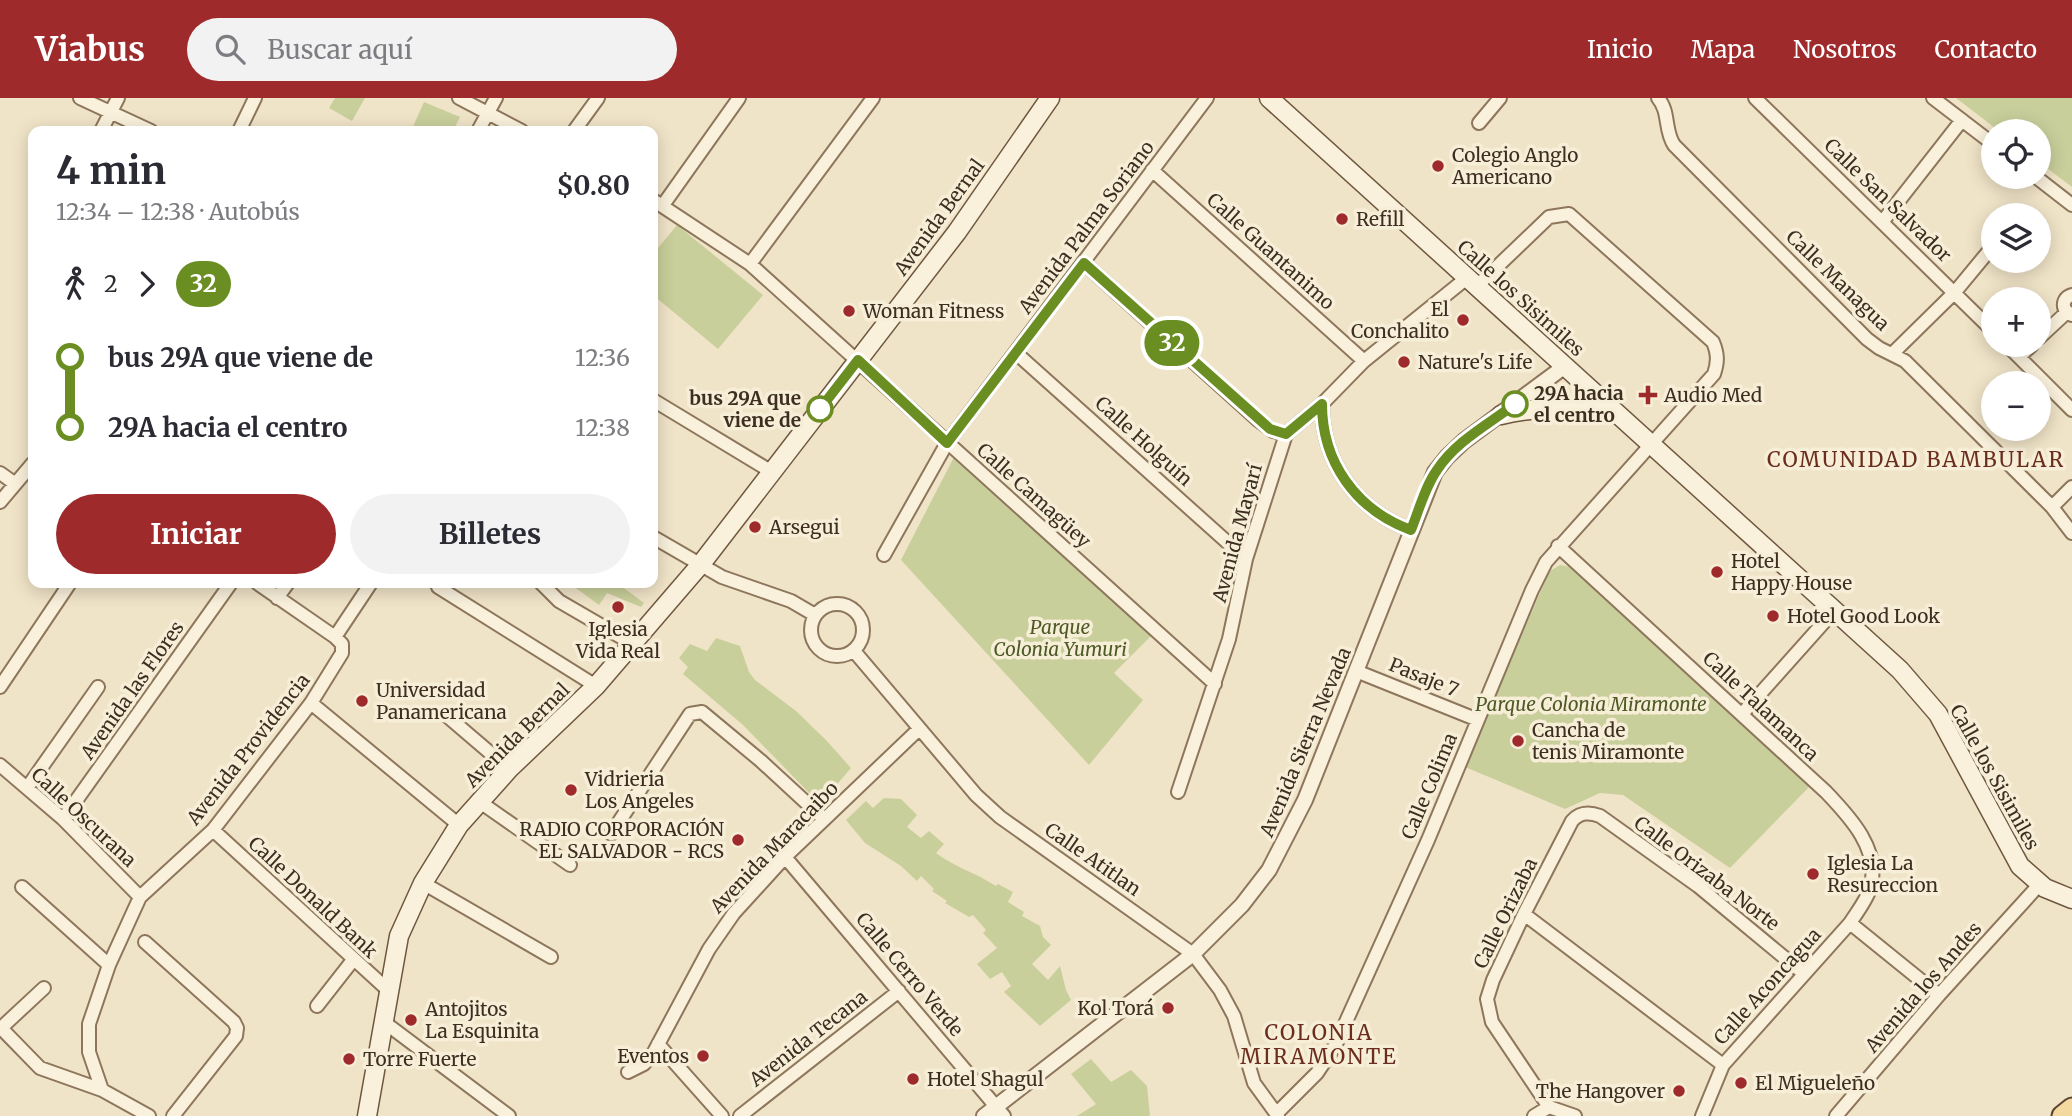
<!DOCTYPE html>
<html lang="es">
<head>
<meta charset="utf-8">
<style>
  body { margin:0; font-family:Merriweather,serif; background:#f2f2f3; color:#2b2b33; height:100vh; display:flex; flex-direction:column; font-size:26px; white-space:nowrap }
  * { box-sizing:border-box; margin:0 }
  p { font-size:23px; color:#7c7c81 }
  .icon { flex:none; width:38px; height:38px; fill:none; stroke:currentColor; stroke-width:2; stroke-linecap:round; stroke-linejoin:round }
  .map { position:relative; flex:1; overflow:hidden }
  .panel { position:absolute; left:28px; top:28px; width:630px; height:462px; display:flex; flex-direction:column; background:#fff; border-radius:14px; box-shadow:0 4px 18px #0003 }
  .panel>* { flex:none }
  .badge { padding:0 14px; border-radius:23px; font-size:24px; line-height:46px }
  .tools { position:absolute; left:1981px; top:21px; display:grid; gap:14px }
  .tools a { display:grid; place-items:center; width:70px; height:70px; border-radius:50%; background:#fff; box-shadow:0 4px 18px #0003; font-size:35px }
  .map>.badge { position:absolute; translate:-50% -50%; box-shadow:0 0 0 4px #fff }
  .legs { display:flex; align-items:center; gap:10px; height:77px; padding:0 28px; font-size:23px }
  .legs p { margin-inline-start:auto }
  .overview { display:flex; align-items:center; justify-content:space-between; height:119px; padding:0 28px }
  h1 { font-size:38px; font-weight:700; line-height:52px }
  .cta { display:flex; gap:14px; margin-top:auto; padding:14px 28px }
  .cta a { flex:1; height:80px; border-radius:42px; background:#9e2a2b; color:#fff; font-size:28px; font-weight:700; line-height:80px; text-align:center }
  .cta a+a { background:#f2f2f3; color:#2b2b33 }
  ul { padding:0 28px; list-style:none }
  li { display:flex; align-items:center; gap:24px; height:70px; font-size:26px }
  li i { display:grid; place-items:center; width:10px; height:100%; margin:0 9px; background:currentColor }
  li i::after { content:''; width:18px; height:18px; margin:-9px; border:5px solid; border-radius:50%; background:#fff }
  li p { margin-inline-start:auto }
  li:first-child i { background:linear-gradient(#0000 50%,currentColor 0) }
  li:last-child i { background:linear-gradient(currentColor 50%,#0000 0) }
  header { display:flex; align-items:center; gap:42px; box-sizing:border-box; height:98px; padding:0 35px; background:#9e2a2b; color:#fff }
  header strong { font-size:33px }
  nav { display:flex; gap:38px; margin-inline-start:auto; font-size:24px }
  .search { width:490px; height:63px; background:#f2f2f3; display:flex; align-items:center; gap:18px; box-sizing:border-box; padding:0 24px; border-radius:38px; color:#7c7c81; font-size:26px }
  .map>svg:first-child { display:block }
</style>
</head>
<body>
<header>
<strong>Viabus</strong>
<div class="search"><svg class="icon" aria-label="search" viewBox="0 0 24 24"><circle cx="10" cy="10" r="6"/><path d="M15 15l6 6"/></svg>Buscar aquí</div>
<nav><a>Inicio</a><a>Mapa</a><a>Nosotros</a><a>Contacto</a></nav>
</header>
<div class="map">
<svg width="2072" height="1018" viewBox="0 0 2072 1018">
  <rect width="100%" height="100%" fill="#f0e4c8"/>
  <path fill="#c9cf9b" d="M335 0H365L352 23 329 10Z
    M1956 0H2072V89L2039 64V33H1999Z
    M424 4 460 19 453 33H411Z
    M677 127 763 197 718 251 653 197V156Z
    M955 357 1153 536 1114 575 1143 602 1089 667 901 462Z
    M1560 467 1571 469 1588 481 1810 688 1730 770 1623 697 1600 695 1565 711 1465 669 1546 481 1550 473Z
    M569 485H617L644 505 641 509 607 495 599 507Z
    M716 540 740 548 749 574 755 582 796 613 826 642 851 670 820 706 743 627 683 576 688 569 679 560 690 546 707 553Z
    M884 700 901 701 917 717 907 729 921 740 929 733 944 746 936 755C955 769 976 775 996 788L998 786 1013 794 1008 804 1024 814 1022 818 1040 828 1043 839 1051 847 1032 866 1048 882 1060 868 1066 892 1071 902 1040 928 1004 894 1011 888 1002 874 990 881 977 866 997 850 983 835 986 832 973 817 969 819 945 805 947 803 932 793 934 791 921 778 917 783 901 768 865 745 846 722 866 703 873 710Z
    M1091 961 1111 984 1131 972 1147 988 1150 1018H1077L1096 1006 1071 976Z"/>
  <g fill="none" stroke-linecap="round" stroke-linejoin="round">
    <g stroke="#8d765c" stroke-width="16">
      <path id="minor" d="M80 0 151 33
        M459 0 522 33
        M1658 0C1670 14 1664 32 1674 47L1867 241 1879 250 1905 263 2052 409 2072 435
        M1755 0 1993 233
        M1933 0 1993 46
        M1479 25 1500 0
        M101 33 118 0
        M239 33 255 0
        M478 33 496 0
        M574 33 598 0
        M1152 72 1364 263
        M2036 79 2072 107
        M653 102 750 166 1215 586
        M663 107 739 0
        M1883 123 1962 22
        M1084 165 1258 322 1273 333 1286 336
        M750 166 873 0
        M2072 197C2065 199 2062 205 2065 212L2072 217
        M2039 240 2067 214
        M2007 247 2072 312
        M1016 255 1246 461
        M1892 256 1955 194 1993 148
        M2019 259 2032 247
        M653 302 772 374
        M1322 306C1322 364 1356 412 1411 432
        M0 375 14 385
        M0 404 33 365
        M2052 409 2072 389
        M653 439 722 479 791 503 815 517
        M1558 448 1826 694C1850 719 1882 753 1870 791 1866 803 1857 814 1850 825L1723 967 1702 1018
        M884 457 947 345 1207 0
        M541 485 559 503 633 546
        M438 489 596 588
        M277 500 288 485
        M811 532a26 26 0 1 1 52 0a26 26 0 1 1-52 0Z
        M335 539 371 485
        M854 553 976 697 1000 719 1193 856 1220 892 1234 918 1254 985 1278 1018
        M1356 573 1478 622
        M0 589 70 485
        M311 605 459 727
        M1742 616 1834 513
        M447 618 509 671
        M0 667 63 721 140 799
        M27 690 98 589
        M1178 694 1229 541 1246 461 1286 336 1322 306 1364 263 1468 179
        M480 704 570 767
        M63 721 231 485
        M213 732 389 893
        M611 736 690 616 702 614 761 663 824 721
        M785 759 1004 1018
        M423 785 551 859
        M22 789 109 867
        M1524 816 1723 967
        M1850 825 1939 897
        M145 844 234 924 237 930 236 938 173 1018
        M317 908 353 862
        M384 924 509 1018
        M0 929 40 970 102 992
        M1 930 44 890
        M658 946 722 1018
        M628 974 644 966 654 954 709 851 734 815 785 759 919 631
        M1549 1009 1492 924 1487 901 1493 882 1524 816 1572 723C1580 714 1589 714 1600 718L1698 788 1803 875
        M1276 1016 1317 975 1335 948 1428 742 1532 492 1546 464 1714 276C1718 264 1718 256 1713 244L1569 116 1549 119 1477 188
        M149 1018 102 992 89 954V926L109 867 140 799 213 732 311 605 342 555V546L335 539 257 485
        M740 1018 899 893
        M1534 1018 1549 1009 1575 1018
        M1836 1018 1939 897 2039 787"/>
    </g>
    <g stroke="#8d765c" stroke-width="18">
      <path id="tertiary" d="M984 1018 1193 856 1242 807 1269 772 1305 702 1435 374 1447 359 1464 343 1565 268"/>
    </g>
    <g stroke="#6f573f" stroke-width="21">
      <path id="secondary" d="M1269 0 1900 572 1938 616 2020 768 2045 790 2072 801
        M1501 317C1541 307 1577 310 1617 316
        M367 1018 399 838 423 785 459 727 509 671 596 588 701 466 957 134 1050 0"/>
    </g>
    <g stroke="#5b4430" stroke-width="23">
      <path id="primary" d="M2062 1018 2072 1010"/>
    </g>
    <use href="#minor" stroke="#faf1dc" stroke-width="12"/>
    <use href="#tertiary" stroke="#faf1dc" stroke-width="14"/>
    <use href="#secondary" stroke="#faf1dc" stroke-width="18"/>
    <use href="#primary" stroke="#f3d9a0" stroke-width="19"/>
  </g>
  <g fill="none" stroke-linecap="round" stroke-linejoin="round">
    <g stroke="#fff" stroke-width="16">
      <path id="line-1" d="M820 311 858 262 947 345 1084 165 1270 331 1286 336 1322 306C1322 364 1356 412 1411 432 1419 412 1425 389 1437 372 1456 343 1489 326 1515 306"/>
    </g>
    <use href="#line-1" stroke="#6b8e23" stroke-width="10"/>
  </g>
  <g fill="#9e2a2b" stroke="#f7eed8" stroke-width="2.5">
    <circle cx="1438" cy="68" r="7"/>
    <circle cx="1342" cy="121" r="7"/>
    <circle cx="849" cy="213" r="7"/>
    <circle cx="1463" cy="222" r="7"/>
    <circle cx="1404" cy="264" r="7"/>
    <path d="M1644.5 286.5h7v7h7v7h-7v7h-7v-7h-7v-7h7z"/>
    <circle cx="755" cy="429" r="7"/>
    <circle cx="1717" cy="474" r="7"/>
    <circle cx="618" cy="509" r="7"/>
    <circle cx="1773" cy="518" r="7"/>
    <circle cx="362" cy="603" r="7"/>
    <circle cx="1518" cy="643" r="7"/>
    <circle cx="571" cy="692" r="7"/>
    <circle cx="738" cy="742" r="7"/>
    <circle cx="1813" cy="776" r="7"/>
    <circle cx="1168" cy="910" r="7"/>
    <circle cx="411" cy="922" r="7"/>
    <circle cx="703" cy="958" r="7"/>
    <circle cx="349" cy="961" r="7"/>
    <circle cx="913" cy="981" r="7"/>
    <circle cx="1741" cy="985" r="7"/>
    <circle cx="1679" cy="993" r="7"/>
  </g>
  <g fill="#fff" stroke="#6b8e23" stroke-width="3.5">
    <circle cx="1515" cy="306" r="12"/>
    <circle cx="820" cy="311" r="12"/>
  </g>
  <g text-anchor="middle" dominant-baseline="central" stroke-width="7" stroke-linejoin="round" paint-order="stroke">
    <g font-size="19" fill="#3d2e20" stroke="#f7eed8" text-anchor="start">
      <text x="1452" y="57">Colegio Anglo<tspan x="1452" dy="22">Americano</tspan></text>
      <text x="1356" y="121">Refill</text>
      <text x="1449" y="211" text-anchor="end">El<tspan x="1449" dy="22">Conchalito</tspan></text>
      <text x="863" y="213">Woman Fitness</text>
      <text x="1418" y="264">Nature's Life</text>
      <text x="1664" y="297">Audio Med</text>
      <text x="769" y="429">Arsegui</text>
      <text x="1731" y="463">Hotel<tspan x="1731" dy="22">Happy House</tspan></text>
      <text x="1787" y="518">Hotel Good Look</text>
      <text x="618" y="531" text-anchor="middle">Iglesia<tspan x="618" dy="22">Vida Real</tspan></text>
      <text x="376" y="592">Universidad<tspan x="376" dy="22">Panamericana</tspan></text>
      <text x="1532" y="632">Cancha de<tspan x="1532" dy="22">tenis Miramonte</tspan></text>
      <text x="585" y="681">Vidrieria<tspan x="585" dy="22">Los Angeles</tspan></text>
      <text x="724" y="731" text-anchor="end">RADIO CORPORACIÓN<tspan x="724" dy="22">EL SALVADOR - RCS</tspan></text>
      <text x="1827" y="765">Iglesia La<tspan x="1827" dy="22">Resureccion</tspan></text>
      <text x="1154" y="910" text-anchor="end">Kol Torá</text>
      <text x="425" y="911">Antojitos<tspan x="425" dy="22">La Esquinita</tspan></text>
      <text x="689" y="958" text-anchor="end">Eventos</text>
      <text x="363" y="961">Torre Fuerte</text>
      <text x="927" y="981">Hotel Shagul</text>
      <text x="1755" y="985">El Migueleño</text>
      <text x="1665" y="993" text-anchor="end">The Hangover</text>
    </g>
    <g font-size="19" fill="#3d2e20" stroke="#f7eed8">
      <text transform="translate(1888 102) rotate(44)">Calle San Salvador</text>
      <text transform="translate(939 119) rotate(-54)">Avenida Bernal</text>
      <text transform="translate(1086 129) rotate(-53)">Avenida Palma Soriano</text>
      <text transform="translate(1271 153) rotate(42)">Calle Guantanimo</text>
      <text transform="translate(1838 182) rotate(44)">Calle Managua</text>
      <text transform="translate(1521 200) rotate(42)">Calle los Sisimiles</text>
      <text transform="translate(1144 343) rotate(42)">Calle Holguín</text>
      <text transform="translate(1034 397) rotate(42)">Calle Camagüey</text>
      <text transform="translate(1237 435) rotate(-75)">Avenida Mayarí</text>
      <text transform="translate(1424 579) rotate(22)">Pasaje 7</text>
      <text transform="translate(132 592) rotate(-55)">Avenida las Flores</text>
      <text transform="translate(1761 608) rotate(43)">Calle Talamanca</text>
      <text transform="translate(517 637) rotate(-45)">Avenida Bernal</text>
      <text transform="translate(1305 644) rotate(-67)">Avenida Sierra Nevada</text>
      <text transform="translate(248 651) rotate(-52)">Avenida Providencia</text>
      <text transform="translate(1995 679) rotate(61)">Calle los Sisimiles</text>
      <text transform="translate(1429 688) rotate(-67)">Calle Colima</text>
      <text transform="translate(84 719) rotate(43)">Calle Oscurana</text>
      <text transform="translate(774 749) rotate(-46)">Avenida Maracaibo</text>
      <text transform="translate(1093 761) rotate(35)">Calle Atitlan</text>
      <text transform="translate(1707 775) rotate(37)">Calle Orizaba Norte</text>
      <text transform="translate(313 799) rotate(43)">Calle Donald Bank</text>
      <text transform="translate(1505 815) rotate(-64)">Calle Orizaba</text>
      <text transform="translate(910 876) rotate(50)">Calle Cerro Verde</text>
      <text transform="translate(1767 888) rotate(-48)">Calle Aconcagua</text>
      <text transform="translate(1923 889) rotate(-49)">Avenida los Andes</text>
      <text transform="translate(808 940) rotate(-38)">Avenida Tecana</text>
    </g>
    <g font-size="19" font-weight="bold" fill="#3d2e20" stroke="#f7eed8" text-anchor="start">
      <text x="1534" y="295">29A hacia<tspan x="1534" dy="22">el centro</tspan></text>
      <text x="801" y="300" text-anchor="end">bus 29A que<tspan x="801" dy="22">viene de</tspan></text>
    </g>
    <g font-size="19" font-style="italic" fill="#4d5a26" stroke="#f7eed8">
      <text x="1060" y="529">Parque<tspan x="1060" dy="22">Colonia Yumuri</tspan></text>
      <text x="1591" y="606">Parque Colonia Miramonte</text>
    </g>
    <g font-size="21" letter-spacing="2" fill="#6b2e1e" stroke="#f7eed8">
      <text x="1916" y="361">COMUNIDAD BAMBULAR</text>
      <text x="1319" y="934">COLONIA<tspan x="1319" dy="24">MIRAMONTE</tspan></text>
    </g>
  </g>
</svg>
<div class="tools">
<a><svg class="icon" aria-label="locate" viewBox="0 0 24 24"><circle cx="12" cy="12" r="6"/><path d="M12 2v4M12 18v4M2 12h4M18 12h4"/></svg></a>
<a><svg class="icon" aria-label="layers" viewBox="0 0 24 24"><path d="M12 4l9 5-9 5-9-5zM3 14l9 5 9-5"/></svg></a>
<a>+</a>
<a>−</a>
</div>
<b class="badge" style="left:1172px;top:245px;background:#6b8e23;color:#fff">32</b>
<section class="panel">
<div class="overview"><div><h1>4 min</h1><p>12:34 – 12:38 · Autobús</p></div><b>$0.80</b></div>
<div class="legs"><svg class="icon" aria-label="walk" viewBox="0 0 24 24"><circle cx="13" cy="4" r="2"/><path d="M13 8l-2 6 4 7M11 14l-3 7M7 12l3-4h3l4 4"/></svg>2<svg class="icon" aria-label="forward" viewBox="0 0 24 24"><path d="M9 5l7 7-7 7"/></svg><b class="badge" style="background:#6b8e23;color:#fff">32</b></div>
<ul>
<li><i style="color:#6b8e23"></i><b>bus 29A que viene de</b><p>12:36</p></li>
<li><i style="color:#6b8e23"></i><b>29A hacia el centro</b><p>12:38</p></li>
</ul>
<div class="cta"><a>Iniciar</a><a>Billetes</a></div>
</section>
</div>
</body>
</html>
